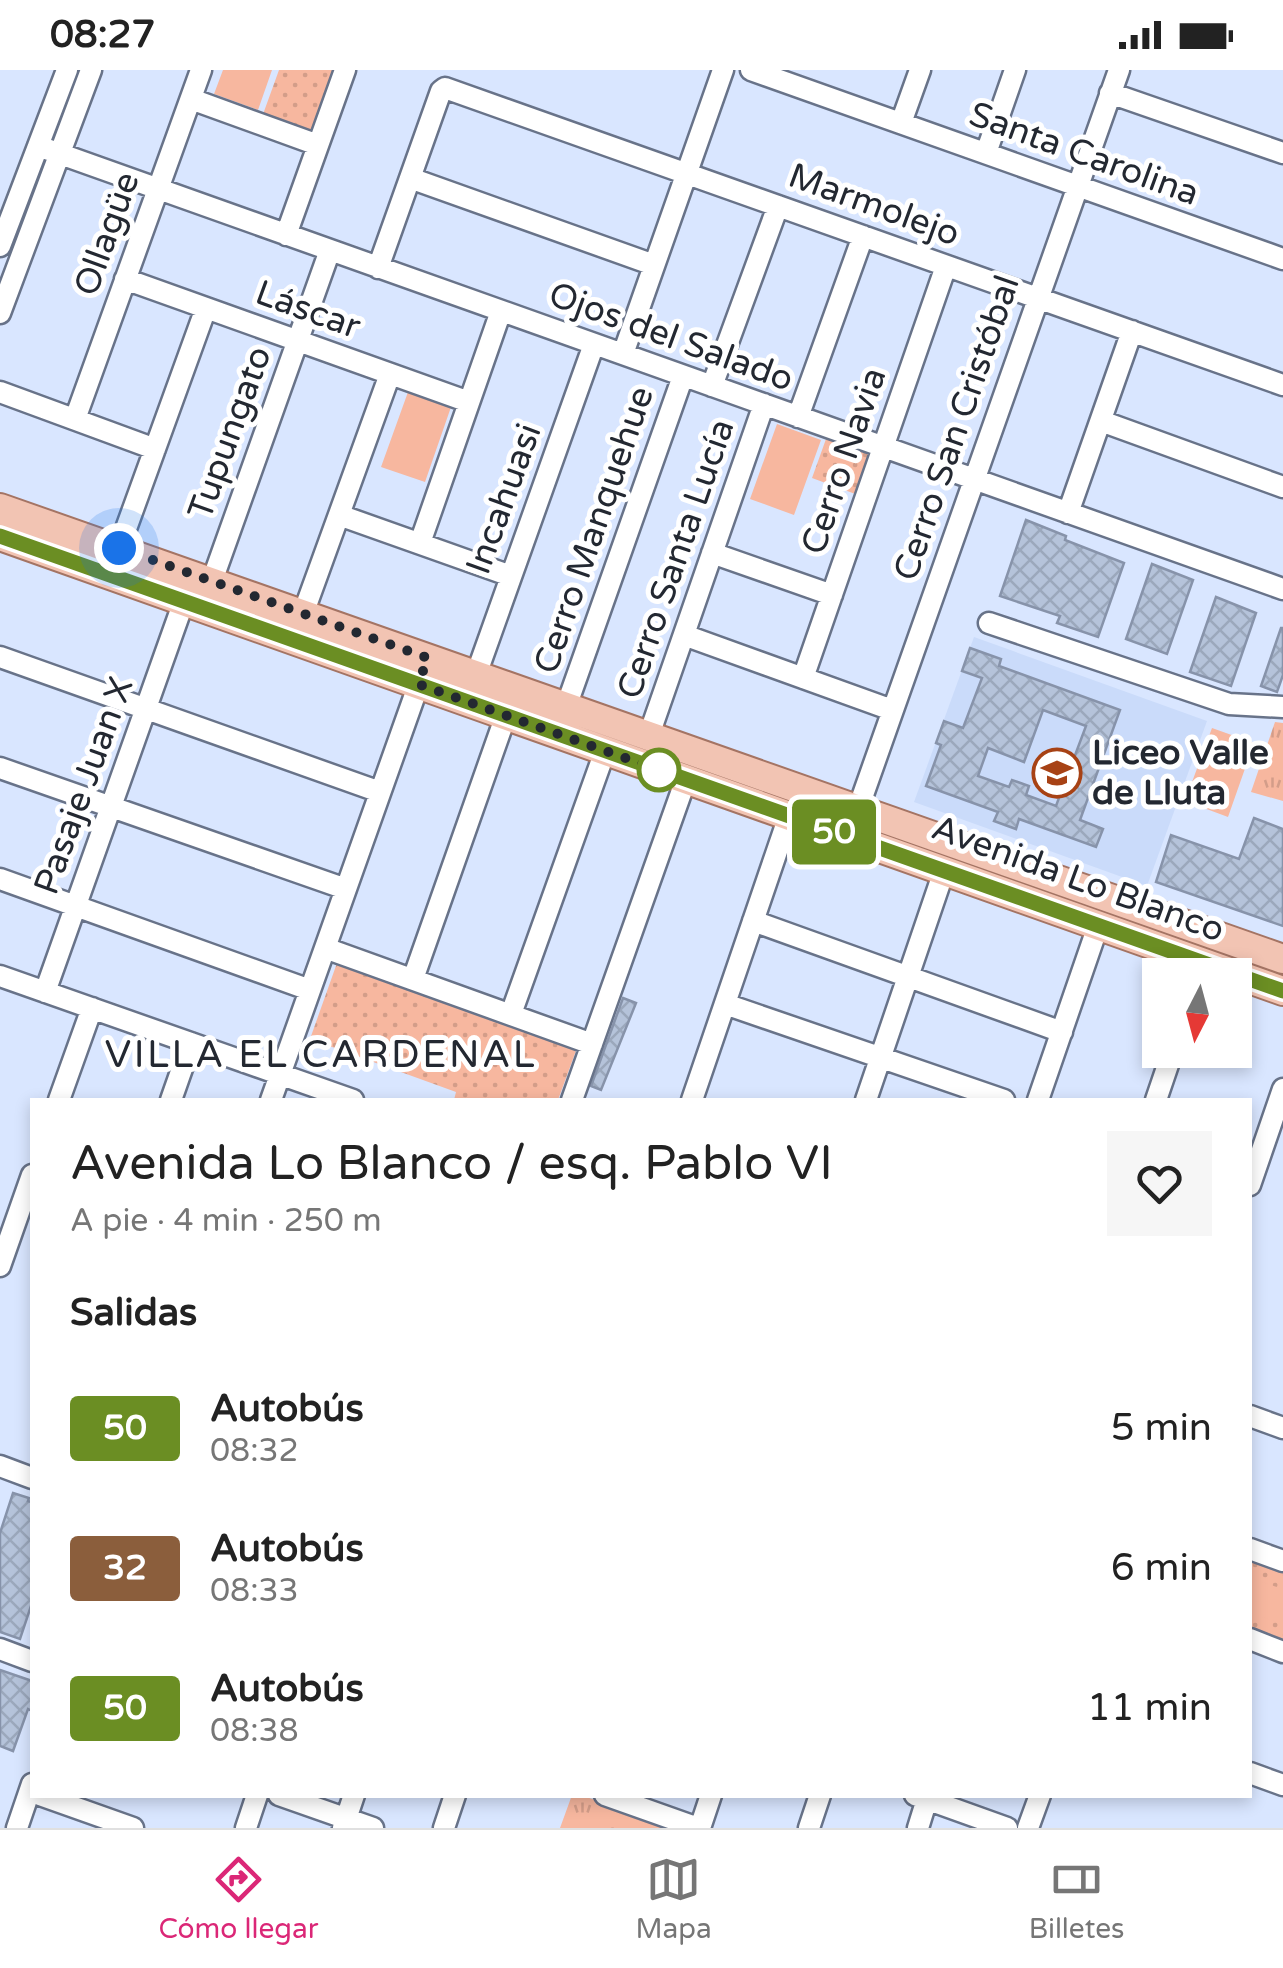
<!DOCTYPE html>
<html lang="es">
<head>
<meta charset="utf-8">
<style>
  body { margin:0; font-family:"Varela Round",sans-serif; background:#f6f6f6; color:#222; height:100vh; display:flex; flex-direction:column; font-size:38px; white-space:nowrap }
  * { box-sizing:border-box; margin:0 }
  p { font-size:32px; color:#767676 }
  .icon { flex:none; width:55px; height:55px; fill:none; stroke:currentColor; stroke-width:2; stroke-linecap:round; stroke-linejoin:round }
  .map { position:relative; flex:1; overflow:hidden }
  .side { position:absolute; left:30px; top:1028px; width:1222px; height:700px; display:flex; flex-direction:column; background:#fff; border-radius:0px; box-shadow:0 5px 15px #0003 }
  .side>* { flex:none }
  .badge { padding:0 20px; border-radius:8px; font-size:35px; line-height:65px }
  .needle { width:65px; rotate:186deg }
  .fabs { position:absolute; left:1142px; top:888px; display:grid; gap:20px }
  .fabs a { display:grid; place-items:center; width:110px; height:110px; border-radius:0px; background:#fff; box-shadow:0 5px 15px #0003; font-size:50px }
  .you { position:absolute; width:50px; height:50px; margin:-25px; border:8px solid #fff; border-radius:50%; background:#1a73e8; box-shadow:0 0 0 15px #1a73e833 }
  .map>.badge { position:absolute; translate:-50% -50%; box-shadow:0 0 0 5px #fff }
  h2 { padding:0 40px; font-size:38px; line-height:90px }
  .round { display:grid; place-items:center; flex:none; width:105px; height:105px; border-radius:0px; background:#f6f6f6 }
  .overview { display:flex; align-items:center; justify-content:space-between; height:170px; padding:0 40px }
  h1 { font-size:48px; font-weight:600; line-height:75px }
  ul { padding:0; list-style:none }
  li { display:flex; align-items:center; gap:30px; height:140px; padding:0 40px }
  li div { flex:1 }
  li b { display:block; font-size:38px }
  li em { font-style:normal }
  li .badge { min-width:110px; font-weight:700; text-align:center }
  .status { display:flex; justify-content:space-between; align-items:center; height:70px; padding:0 50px; background:#fff; direction:ltr }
  .status svg { height:28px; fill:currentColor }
  .tab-bar { display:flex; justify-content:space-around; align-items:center; height:140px; border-top:2px solid #e0e0e0; background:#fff; font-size:28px; color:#767676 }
  .tab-bar a { display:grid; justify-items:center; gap:5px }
  .tab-bar .on { color:#db2777 }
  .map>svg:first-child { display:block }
</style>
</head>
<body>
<div class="status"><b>08:27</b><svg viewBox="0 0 49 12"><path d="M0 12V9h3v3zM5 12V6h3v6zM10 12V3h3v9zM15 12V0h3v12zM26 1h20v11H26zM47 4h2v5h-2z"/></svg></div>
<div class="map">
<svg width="1283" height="1758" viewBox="0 0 1283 1758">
  <defs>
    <pattern id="grass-tufts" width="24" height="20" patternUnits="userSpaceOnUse" patternTransform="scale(2.5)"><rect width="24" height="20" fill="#f7b79f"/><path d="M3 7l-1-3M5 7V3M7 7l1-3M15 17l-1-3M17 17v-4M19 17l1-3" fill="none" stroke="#d39d89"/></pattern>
    <pattern id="park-dots" width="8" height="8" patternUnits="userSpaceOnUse" patternTransform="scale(2.5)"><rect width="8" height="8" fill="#f7b79f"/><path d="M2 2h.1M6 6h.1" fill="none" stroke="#d39d89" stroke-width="1.8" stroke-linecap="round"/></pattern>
    <pattern id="building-cross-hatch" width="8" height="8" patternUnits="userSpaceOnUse" patternTransform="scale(2.5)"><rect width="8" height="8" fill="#b5c3da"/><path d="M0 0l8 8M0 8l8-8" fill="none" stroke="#9ba8bc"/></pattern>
  </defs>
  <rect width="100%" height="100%" fill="#d9e6ff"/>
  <path fill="#cadbfa" d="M974 567 1207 651 1147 816 914 732Z"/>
  <path fill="url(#grass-tufts)" d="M1275 652 1283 653V731L1251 722Z
    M572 1725H581L673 1758H560Z"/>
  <path fill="url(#park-dots)" d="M279 0H339L315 66 262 47Z
    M826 369 873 386 858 425 812 408Z
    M337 893 577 978 558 1030H454L456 1022 310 969Z
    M1250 1486 1283 1498V1573L1250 1561Z"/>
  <path fill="#f7b79f" d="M223 0H272L258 40 214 24Z
    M408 322 451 337 425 412 381 397Z
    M777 354 821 370 794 445 750 429Z
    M1212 658 1254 673 1228 747 1185 731Z
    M1250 1508 1283 1519V1554L1250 1543Z"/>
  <path fill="url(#building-cross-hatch)" stroke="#8793aa" stroke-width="2.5" fill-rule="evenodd" d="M1026 450 1066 466 1065 470 1124 493 1098 567 1057 553 1060 546 1000 526Z
    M1152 494 1193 510 1167 584 1126 569Z
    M1216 527 1256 543 1231 616 1190 602Z
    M1281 558H1283V605L1277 622 1261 616Z
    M970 578 1001 589 999 596 1120 640 1080 750 1103 759 1096 777 1019 749 1016 759 994 751 998 742 926 716 941 675 936 673 944 651 963 658 982 608 962 601ZM1043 640 1086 656 1056 736 1026 725 1029 716 1012 710 1009 717 978 706 988 678 1024 692Z
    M1254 748 1283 759V856L1156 812 1171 765 1239 789Z
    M623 928 636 933 601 1020 591 1016Z
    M13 1423 29 1428 28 1431 32 1432V1533L20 1569 0 1562V1463Z
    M0 1600 32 1611V1641L28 1639 13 1681 0 1676Z"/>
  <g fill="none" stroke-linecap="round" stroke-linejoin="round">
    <g stroke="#687389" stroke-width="25">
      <path id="minor" d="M751 0 1283 189
        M1110 23 1283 83
        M191 29 318 75
        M901 53 920 0
        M38 76 1283 519
        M986 83 1015 0
        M410 108 654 195
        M286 165 345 0
        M0 176 67 0
        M378 198 441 21 445 18 1283 315
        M125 209 469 332
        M0 243 91 0
        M623 284 723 0
        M712 316 778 136
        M0 322 155 379
        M798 347 863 166
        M75 349 201 0
        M1101 351 1283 417
        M1068 443 1132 261
        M339 445 511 506
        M420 473 501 241
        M119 478 206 238
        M712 483 832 525
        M212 511 330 180
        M303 544 390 304
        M989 553 1229 634 1283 637
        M684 565 892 640
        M0 587 380 722
        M476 605 594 274
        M803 608 946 196
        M566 637 683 306
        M649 665 764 334
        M0 698 346 819
        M858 739 1119 0
        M0 809 310 920
        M753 851 1062 962
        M325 878 592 974
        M0 906 353 1030
        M413 909 506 645
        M45 922 184 531
        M725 934 1004 1030
        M511 944 605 681
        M59 1030 92 938
        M171 1030 191 973
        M271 1030 422 605
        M572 1030 686 709
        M692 1030 789 746
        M866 1030 944 801
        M1038 1030 1098 856
        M1156 1030 1173 980
        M1250 1115 1283 1019
        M0 1196 32 1105
        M1250 1346 1283 1358
        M0 1396 32 1408
        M1250 1479 1283 1491
        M1250 1569 1283 1582
        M0 1579 32 1591
        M1250 1703 1283 1715
        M40 1725 133 1758
        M279 1725 373 1758
        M605 1725 698 1758
        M915 1725 1007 1758
        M17 1758 32 1714
        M246 1758 257 1725
        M343 1758 354 1725
        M444 1758 455 1725
        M700 1758 711 1725
        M809 1758 820 1725
        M918 1758 927 1729
        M1028 1758 1040 1725"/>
    </g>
    <g stroke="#a47464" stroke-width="32">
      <path id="major" d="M0 438 1283 889
        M0 466 1283 921"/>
    </g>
    <use href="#minor" stroke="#fff" stroke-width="20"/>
    <use href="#major" stroke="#f2c4b3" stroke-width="28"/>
  </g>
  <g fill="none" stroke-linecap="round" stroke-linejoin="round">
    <g stroke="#fff" stroke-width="22">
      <path id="line" d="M0 466 1283 921"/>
    </g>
    <use href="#line" stroke="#6b8e23" stroke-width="15"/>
    <path stroke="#232831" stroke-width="10" stroke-dasharray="0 18" d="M119 478 428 588 418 614 659 700"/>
  </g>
  <defs>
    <g id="school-ring" transform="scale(2.5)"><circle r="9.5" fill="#fff" stroke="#a74215" stroke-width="1.5"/><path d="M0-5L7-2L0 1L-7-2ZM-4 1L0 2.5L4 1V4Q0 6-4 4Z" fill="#a74215"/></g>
  </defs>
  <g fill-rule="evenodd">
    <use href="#school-ring" x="1057" y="703"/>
  </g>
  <circle fill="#fff" stroke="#6b8e23" stroke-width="5" cx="659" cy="700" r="20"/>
  <g text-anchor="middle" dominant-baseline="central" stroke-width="10" stroke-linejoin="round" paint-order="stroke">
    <g font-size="35" fill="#232831" stroke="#fff">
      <text transform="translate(1084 84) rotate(20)">Santa Carolina</text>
      <text transform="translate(874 135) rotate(20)">Marmolejo</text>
      <text transform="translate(107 164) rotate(-70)">Ollagüe</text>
      <text transform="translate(308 240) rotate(20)">Láscar</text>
      <text transform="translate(671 267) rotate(20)">Ojos del Salado</text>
      <text transform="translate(957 358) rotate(-71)">Cerro San Cristóbal</text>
      <text transform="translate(230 363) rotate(-70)">Tupungato</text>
      <text transform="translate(844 391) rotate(-71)">Cerro Navia</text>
      <text transform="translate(504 429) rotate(-70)">Incahuasi</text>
      <text transform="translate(594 460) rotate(-71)">Cerro Manquehue</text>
      <text transform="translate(676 489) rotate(-71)">Cerro Santa Lucía</text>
      <text transform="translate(84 716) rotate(-70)">Pasaje Juan X</text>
      <text transform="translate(1078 809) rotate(20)">Avenida Lo Blanco</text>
    </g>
    <g font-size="35" font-weight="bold" fill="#232831" stroke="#fff" text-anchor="start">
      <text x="1092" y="683">Liceo Valle<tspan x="1092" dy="40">de Lluta</tspan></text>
    </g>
    <g font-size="38" letter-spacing="2.5" fill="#232831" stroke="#fff">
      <text x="321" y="985">VILLA EL CARDENAL</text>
    </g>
  </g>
</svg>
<div class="fabs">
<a><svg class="needle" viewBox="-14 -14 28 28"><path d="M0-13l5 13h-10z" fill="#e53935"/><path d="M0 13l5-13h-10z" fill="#767676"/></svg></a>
</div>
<div class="you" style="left:119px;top:478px"></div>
<b class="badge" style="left:834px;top:762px;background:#6b8e23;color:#fff">50</b>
<section class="side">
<div class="overview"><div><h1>Avenida Lo Blanco / esq. Pablo VI</h1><p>A pie · 4 min · 250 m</p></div><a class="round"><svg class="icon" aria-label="heart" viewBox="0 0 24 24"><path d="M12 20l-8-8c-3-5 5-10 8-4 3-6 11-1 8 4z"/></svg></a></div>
<h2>Salidas</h2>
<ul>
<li><span class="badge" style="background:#6b8e23;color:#fff">50</span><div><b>Autobús</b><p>08:32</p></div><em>5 min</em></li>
<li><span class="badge" style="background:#8b5e3c;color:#fff">32</span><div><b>Autobús</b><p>08:33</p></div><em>6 min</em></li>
<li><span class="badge" style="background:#6b8e23;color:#fff">50</span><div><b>Autobús</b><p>08:38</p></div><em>11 min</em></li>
</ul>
</section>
</div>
<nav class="tab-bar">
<a class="on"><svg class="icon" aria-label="directions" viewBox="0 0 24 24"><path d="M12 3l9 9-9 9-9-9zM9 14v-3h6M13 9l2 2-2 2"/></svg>Cómo llegar</a>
<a><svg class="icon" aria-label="map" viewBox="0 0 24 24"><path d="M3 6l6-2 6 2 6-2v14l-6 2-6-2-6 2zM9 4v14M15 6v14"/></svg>Mapa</a>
<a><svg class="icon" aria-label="tickets" viewBox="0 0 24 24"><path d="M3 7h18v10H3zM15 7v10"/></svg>Billetes</a>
</nav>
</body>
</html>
